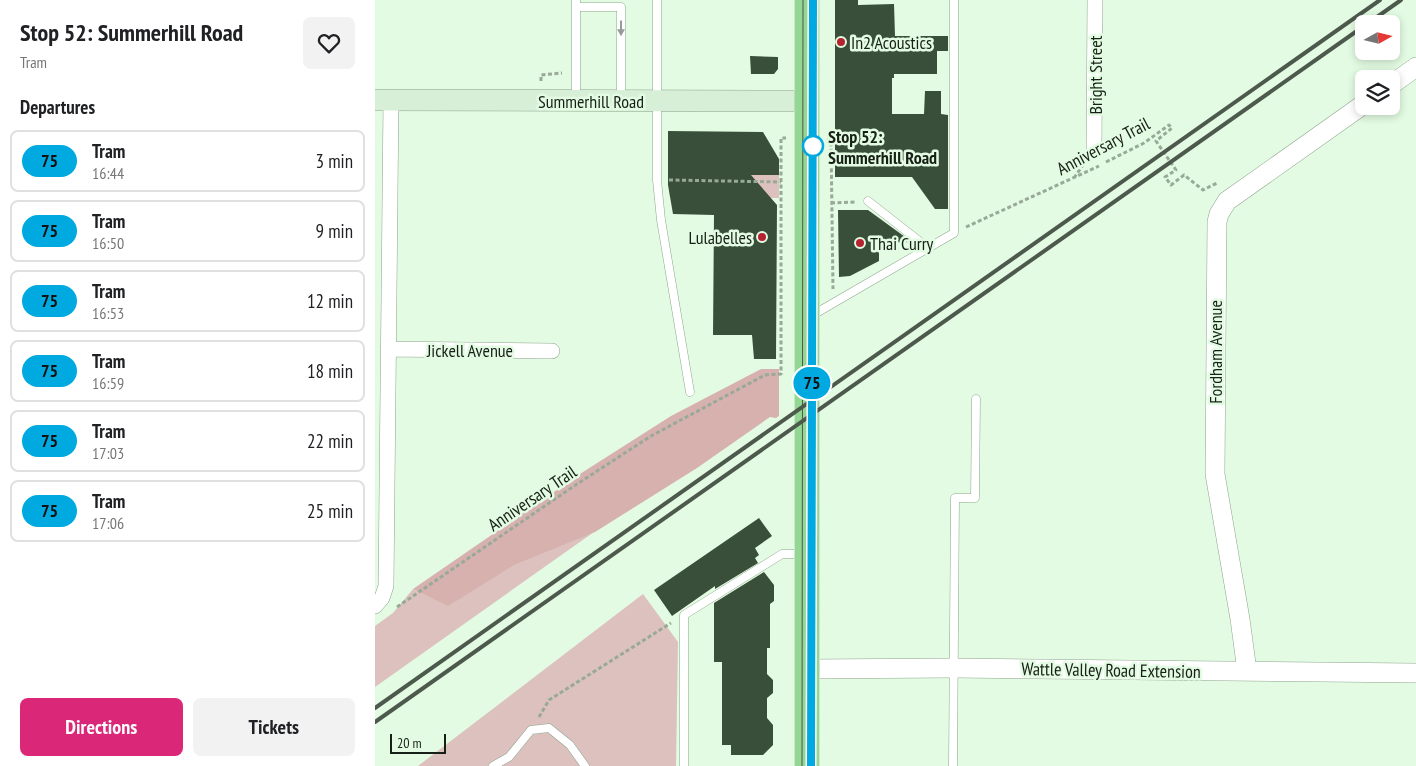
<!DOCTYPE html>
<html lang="en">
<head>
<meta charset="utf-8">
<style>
  body { margin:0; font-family:"PT Sans Narrow",sans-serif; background:#f2f2f2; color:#202124; height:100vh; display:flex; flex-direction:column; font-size:19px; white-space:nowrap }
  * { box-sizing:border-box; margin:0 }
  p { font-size:16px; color:#757577 }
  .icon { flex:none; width:28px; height:28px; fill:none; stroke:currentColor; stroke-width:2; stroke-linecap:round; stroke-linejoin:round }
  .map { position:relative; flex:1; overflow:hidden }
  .panel { display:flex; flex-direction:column; background:#fff; width:375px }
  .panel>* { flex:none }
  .badge { padding:0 10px; border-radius:16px; font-size:18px; line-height:32px }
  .needle { width:32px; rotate:82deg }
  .controls { position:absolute; left:980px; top:15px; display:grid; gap:10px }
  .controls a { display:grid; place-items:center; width:45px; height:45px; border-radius:8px; background:#fff; box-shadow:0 2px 8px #0003; font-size:25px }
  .scale { position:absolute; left:15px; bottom:12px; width:56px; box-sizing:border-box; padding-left:5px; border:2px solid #172017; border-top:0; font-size:14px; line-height:18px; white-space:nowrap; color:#172017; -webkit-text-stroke:4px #e3fbe2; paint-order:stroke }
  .map>.badge { position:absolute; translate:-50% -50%; box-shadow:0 0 0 2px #fff }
  h2 { padding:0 20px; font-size:19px; line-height:45px }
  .round { display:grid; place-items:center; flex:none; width:52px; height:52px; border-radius:8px; background:#f2f2f2 }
  .summary { display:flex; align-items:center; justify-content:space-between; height:85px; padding:0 20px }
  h1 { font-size:24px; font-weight:800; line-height:38px }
  .cta { display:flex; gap:10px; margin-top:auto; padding:10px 20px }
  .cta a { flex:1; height:58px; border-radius:8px; background:#db2777; color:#fff; font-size:20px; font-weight:800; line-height:58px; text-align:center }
  .cta a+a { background:#f2f2f2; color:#202124 }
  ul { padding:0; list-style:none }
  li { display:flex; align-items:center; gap:15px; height:62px; margin:0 10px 8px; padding:0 10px; border:2px solid #e0e0e0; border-radius:8px }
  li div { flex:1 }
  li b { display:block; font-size:19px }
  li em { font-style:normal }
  li .badge { min-width:55px; font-weight:700; text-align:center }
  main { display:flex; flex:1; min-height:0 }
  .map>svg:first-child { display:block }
</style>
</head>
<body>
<main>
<section class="panel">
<div class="summary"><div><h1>Stop 52: Summerhill Road</h1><p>Tram</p></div><a class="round"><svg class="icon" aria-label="heart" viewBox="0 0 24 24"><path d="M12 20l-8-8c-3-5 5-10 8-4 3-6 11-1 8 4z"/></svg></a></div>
<h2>Departures</h2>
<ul>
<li><span class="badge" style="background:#00a9e0;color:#111">75</span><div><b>Tram</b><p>16:44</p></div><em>3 min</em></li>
<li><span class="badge" style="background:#00a9e0;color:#111">75</span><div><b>Tram</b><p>16:50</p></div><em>9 min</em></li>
<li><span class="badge" style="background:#00a9e0;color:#111">75</span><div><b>Tram</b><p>16:53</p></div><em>12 min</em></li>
<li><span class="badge" style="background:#00a9e0;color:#111">75</span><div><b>Tram</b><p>16:59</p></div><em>18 min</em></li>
<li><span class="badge" style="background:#00a9e0;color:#111">75</span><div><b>Tram</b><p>17:03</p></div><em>22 min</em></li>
<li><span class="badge" style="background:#00a9e0;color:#111">75</span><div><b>Tram</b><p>17:06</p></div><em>25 min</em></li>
</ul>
<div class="cta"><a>Directions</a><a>Tickets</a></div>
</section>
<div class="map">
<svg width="1041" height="766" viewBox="0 0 1041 766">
  <rect width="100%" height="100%" fill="#e3fbe2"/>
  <path fill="#dcc1bf" d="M293 175H404V198H295Z
    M219 532 0 687V626L18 613 38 589 73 605 140 565Z
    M268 594 303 642 301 766H43Z"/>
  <path fill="#d7b1ae" d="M386 369H404V416L401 418 395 417 322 468 220 532 140 565 73 606 38 589 208 472 296 416Z"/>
  <path fill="#3a4f39" d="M460 0H483V5L519 4 520 36H573V51H562V74H519V78H517V114H549L550 91H566V114L573 115V209H560L537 177H460Z
    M375 56 403 57V69L399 74H376Z
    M293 131 388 132 404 159V175H376L402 205 401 359H379L377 335H338L339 215 298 214 293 185Z
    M463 210H493L537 242 504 243V261L475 276 464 277Z
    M384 518 397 536 380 548 384 555 380 558 383 563 340 589V586L297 616 279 590Z
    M389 572 399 585V601L395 604V648H392V674L398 680V693L392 698V718L398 725V745L388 755H356V745H347V662H339V603Z"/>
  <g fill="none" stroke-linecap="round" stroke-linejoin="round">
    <g stroke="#8ea48d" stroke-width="9">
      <path id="service" d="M282 0V180L286 220 315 392
        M201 7H246V100
        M201 98V0
        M493 201 553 248
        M436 316 579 233V0
        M118 766 134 757 156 730 174 728 195 745 210 766
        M309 766V615L407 554H429
        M578 766 580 498H600L601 399"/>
    </g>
    <g stroke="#8ea48d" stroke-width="16">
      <path id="minor" d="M719 149 720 0
        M13 349 177 351
        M0 606 7 598 11 586 16 100"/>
    </g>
    <g stroke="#8ea48d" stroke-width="20">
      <path id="tertiary" d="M1016 85 1041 67
        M432 669 579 668 1041 673
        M872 671 865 619 840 474 842 222 844 214 852 201 989 104"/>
    </g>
    <g stroke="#8ea48d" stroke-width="22">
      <path id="secondary" d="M0 100 433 101"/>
    </g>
    <g stroke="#fff" stroke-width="26">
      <path id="trunk" d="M432 766V0"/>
    </g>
    <path stroke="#98aa97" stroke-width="3" stroke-dasharray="4 2.5" stroke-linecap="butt" d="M166 81V75L187 73
      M452 139 456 140 458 289
      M731 162 769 143 794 125 797 128 781 141 801 170 790 177 796 185 809 175 828 190 842 183
      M699 178 710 162
      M294 180 406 182
      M456 203 482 202
      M591 227 724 166
      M22 607 199 486 276 436 390 375 406 374V138H411
      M164 717 174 700 296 623"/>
    <use href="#service" stroke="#fff" stroke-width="8"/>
    <use href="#minor" stroke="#fff" stroke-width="15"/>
    <use href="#tertiary" stroke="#fff" stroke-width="19"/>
    <use href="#secondary" stroke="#d7efd7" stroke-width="21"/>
    <use href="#trunk" stroke="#94d694" stroke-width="25"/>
    <path stroke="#4c594c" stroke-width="1" d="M427 766 428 0
      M437 766 438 0"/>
    <path stroke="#4c594c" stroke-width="4" d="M992 24 1026 0
      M0 708 1005 0
      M0 722 989 26"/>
  </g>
  <defs><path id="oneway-solid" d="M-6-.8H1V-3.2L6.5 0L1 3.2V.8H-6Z" transform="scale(1.25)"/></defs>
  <use fill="#979b97" href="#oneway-solid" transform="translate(246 28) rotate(90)"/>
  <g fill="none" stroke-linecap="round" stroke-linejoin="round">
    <g stroke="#fff" stroke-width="11">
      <path id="line" d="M436 766 438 0"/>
    </g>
    <use href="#line" stroke="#00a9e0" stroke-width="8"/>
  </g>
  <g fill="#b52330" stroke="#e3fbe2" stroke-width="2">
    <circle cx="466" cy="42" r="5"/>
    <circle cx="387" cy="237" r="5"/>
    <circle cx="485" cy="243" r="5"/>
  </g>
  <circle fill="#fff" stroke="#00a9e0" stroke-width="2.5" cx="438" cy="146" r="10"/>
  <g text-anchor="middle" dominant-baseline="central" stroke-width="5" stroke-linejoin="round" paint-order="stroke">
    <g font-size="18" fill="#172017" stroke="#e3fbe2" text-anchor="start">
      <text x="476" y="42">In2 Acoustics</text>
      <text x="377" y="237" text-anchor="end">Lulabelles</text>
      <text x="495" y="243">Thai Curry</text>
    </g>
    <g font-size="18" fill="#172017" stroke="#e3fbe2">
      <text transform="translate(720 75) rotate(-90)">Bright Street</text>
      <text x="216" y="101">Summerhill Road</text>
      <text transform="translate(728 146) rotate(-28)">Anniversary Trail</text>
      <text x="95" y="350">Jickell Avenue</text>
      <text transform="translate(840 352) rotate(-90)">Fordham Avenue</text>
      <text transform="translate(157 498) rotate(-34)">Anniversary Trail</text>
      <text transform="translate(736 670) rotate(1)">Wattle Valley Road Extension</text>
    </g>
    <g font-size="18" font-weight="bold" fill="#172017" stroke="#e3fbe2" text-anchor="start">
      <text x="453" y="136">Stop 52:<tspan x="453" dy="21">Summerhill Road</tspan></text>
    </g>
  </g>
</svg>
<div class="controls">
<a><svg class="needle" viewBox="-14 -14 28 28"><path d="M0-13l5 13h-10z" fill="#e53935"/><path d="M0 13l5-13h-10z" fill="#757577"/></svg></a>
<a><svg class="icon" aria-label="layers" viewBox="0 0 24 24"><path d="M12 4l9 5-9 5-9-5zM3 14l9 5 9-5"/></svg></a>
</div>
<div class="scale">20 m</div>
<b class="badge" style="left:437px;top:383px;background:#00a9e0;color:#111">75</b>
</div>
</main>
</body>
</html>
